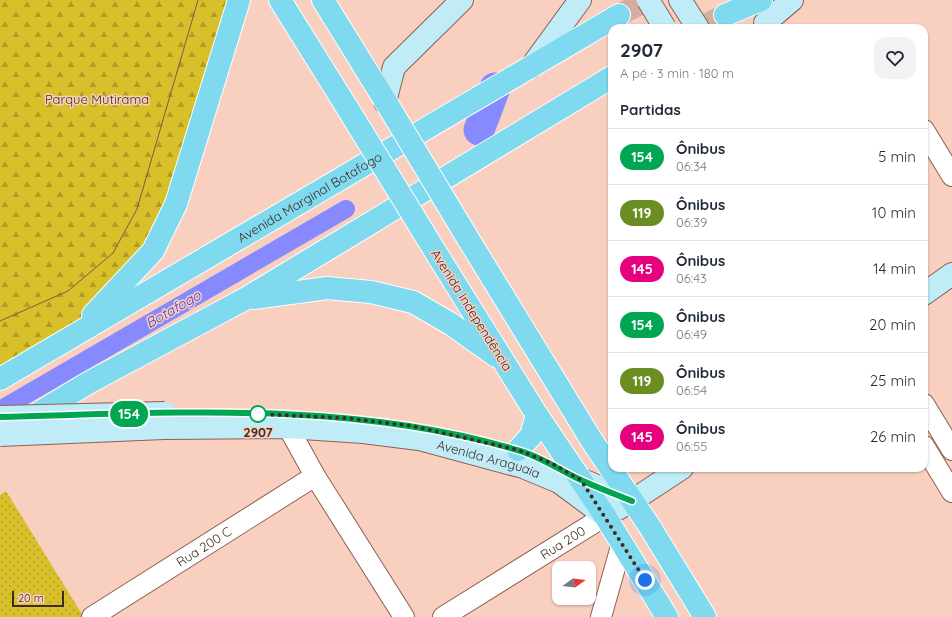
<!DOCTYPE html>
<html lang="pt">
<head>
<meta charset="utf-8">
<style>
  body { margin:0; font-family:Quicksand,sans-serif; background:#f2f2f3; color:#1f2937; height:100vh; display:flex; flex-direction:column; font-size:15px; white-space:nowrap }
  * { box-sizing:border-box; margin:0 }
  p { font-size:13px; color:#747a83 }
  .icon { flex:none; width:22px; height:22px; fill:none; stroke:currentColor; stroke-width:2; stroke-linecap:round; stroke-linejoin:round }
  .map { position:relative; flex:1; overflow:hidden }
  .side { position:absolute; left:608px; top:24px; width:320px; height:448px; display:flex; flex-direction:column; background:#fff; border-radius:12px; box-shadow:0 1px 3px #0004 }
  .side>* { flex:none }
  .badge { padding:0 8px; border-radius:13px; font-size:14px; line-height:26px }
  .needle { width:26px; rotate:75deg }
  .tools { position:absolute; left:552px; top:561px; display:grid; gap:8px }
  .tools a { display:grid; place-items:center; width:44px; height:44px; border-radius:8px; background:#fff; box-shadow:0 1px 3px #0004; font-size:20px }
  .scale { position:absolute; left:12px; bottom:10px; width:52px; box-sizing:border-box; padding-left:4px; border:2px solid #3f2b24; border-top:0; font-size:11px; line-height:14px; white-space:nowrap; color:#3f2b24; -webkit-text-stroke:3px #f9cfc0; paint-order:stroke }
  .you { position:absolute; width:20px; height:20px; margin:-10px; border:3px solid #fff; border-radius:50%; background:#1a73e8; box-shadow:0 0 0 6px #1a73e833 }
  .map>.badge { position:absolute; translate:-50% -50%; box-shadow:0 0 0 2px #fff }
  h2 { padding:0 12px; font-size:15px; line-height:36px }
  .round { display:grid; place-items:center; flex:none; width:42px; height:42px; border-radius:12px; background:#f2f2f3 }
  .overview { display:flex; align-items:center; justify-content:space-between; height:68px; padding:0 12px }
  h1 { font-size:19px; font-weight:800; line-height:30px }
  ul { padding:0; list-style:none }
  li { display:flex; align-items:center; gap:12px; height:56px; padding:0 12px; border-top:1px solid #e0e1e3 }
  li div { flex:1 }
  li b { display:block; font-size:15px }
  li em { font-style:normal }
  li .badge { min-width:44px; font-weight:700; text-align:center }
  .map>svg:first-child { display:block }
</style>
</head>
<body>
<div class="map">
<svg width="952" height="617" viewBox="0 0 952 617">
  <defs>
    <pattern id="grass-dots" width="8" height="8" patternUnits="userSpaceOnUse"><rect width="8" height="8" fill="#d7c02a"/><path d="M2 2h.1M6 6h.1" fill="none" stroke="#b09c24" stroke-width="1.8" stroke-linecap="round"/></pattern>
    <pattern id="forest-firs" width="22" height="20" patternUnits="userSpaceOnUse"><rect width="22" height="20" fill="#d7c02a"/><path d="M5 1l3.5 6h-7zM16 11l3.5 6h-7z" fill="#b09c24"/></pattern>
  </defs>
  <rect width="100%" height="100%" fill="#f9cfc0"/>
  <path fill="url(#grass-dots)" d="M6 491 83 616 82 617H0V495Z"/>
  <path fill="url(#forest-firs)" d="M0 0H234L153 251 77 332 0 366Z"/>
  <g fill="none" stroke-linecap="round" stroke-linejoin="round">
    <path stroke="#868afe" stroke-width="18" d="M0 410 346 209"/>
    <path stroke="#868afe" stroke-width="31" d="M479 130 495 88"/>
    <path stroke="#d4aea1" stroke-width="22" stroke-dasharray="22 11" stroke-linecap="butt" d="M619 15 648 0
      M700 28 725 15"/>
    <g stroke="#8e6051" stroke-width="22">
      <g id="street">
        <path d="M924 130 952 176"/>
        <path d="M924 404 952 450"/>
        <path d="M288 427 315 476 404 617"/>
        <path d="M924 446 952 492"/>
        <path id="s1" d="M92 617 315 476"/>
        <path id="s2" d="M443 617 605 516"/>
        <path d="M601 617 622 543"/>
      </g>
    </g>
    <g stroke="#8e6051" stroke-width="24">
      <g id="secondary">
        <path d="M680 0 698 28"/>
        <path d="M765 28V23L792 0"/>
        <path d="M531 67 580 0"/>
        <path d="M385 102 394 67 462 0"/>
        <path d="M924 294 952 274"/>
        <path id="s3" d="M164 428 288 427 363 432 419 439 523 467 559 482 605 516 632 501 682 468"/>
        <path d="M573 476 632 501"/>
      </g>
    </g>
    <g stroke="#fff" stroke-width="24">
      <g id="primary">
        <path d="M280 0 348 109"/>
        <path d="M323 0 389 107"/>
        <path d="M725 15 761 0"/>
        <path d="M467 237 592 441 650 527 705 617"/>
        <path d="M438 256 537 415 605 516 667 617"/>
        <path d="M254 298 327 288 371 292 413 302 451 324 496 356"/>
        <path d="M93 315 153 251 176 204 239 0"/>
        <path id="s4" d="M0 379 619 15"/>
        <path d="M27 420 88 383 245 299 612 77"/>
        <path d="M518 450 531 436 537 415"/>
      </g>
    </g>
    <use href="#street" stroke="#fff" stroke-width="20"/>
    <use href="#secondary" stroke="#bfecf7" stroke-width="22"/>
    <use href="#primary" stroke="#7fd9ef" stroke-width="22"/>
    <path stroke="#765b52" stroke-width="1" d="M0 321 68 291 113 253 137 209 198 0"/>
    <g stroke="#8e6051" stroke-width="24" stroke-linecap="butt">
      <path id="secondary-bridge" d="M648 0 665 28
        M0 417 165 413
        M0 435 164 428"/>
    </g>
    <g stroke="#fff" stroke-width="24" stroke-linecap="butt">
      <path id="primary-bridge" d="M389 107 467 237
        M348 109 438 256"/>
    </g>
    <use href="#secondary-bridge" stroke="#bfecf7" stroke-width="22"/>
    <use href="#primary-bridge" stroke="#7fd9ef" stroke-width="22"/>
  </g>
  <g fill="none" stroke-linecap="round" stroke-linejoin="round">
    <g stroke="#fff" stroke-width="9">
      <path id="line" d="M0 417C172 413 350 400 517 450 540 456 559 470 581 480 598 488 615 494 632 501"/>
    </g>
    <use href="#line" stroke="#00a651" stroke-width="6"/>
    <path stroke="#3f2b24" stroke-width="4" stroke-dasharray="0 7.2" d="M258 414 345 418 412 426 518 450 551 463 581 480 645 580"/>
  </g>
  <circle fill="#fff" stroke="#00a651" stroke-width="2" cx="258" cy="414" r="8"/>
  <g text-anchor="middle" dominant-baseline="central" stroke-width="3" stroke-linejoin="round" paint-order="stroke">
    <g font-size="13" fill="#37321a" stroke="#f9cfc0">
      <text x="97" y="99">Parque Mutirama</text>
    </g>
    <g font-size="13" fill="#3f2b24" stroke="#f9cfc0">
      <text stroke="none"><textPath href="#s4" startOffset="359">Avenida Marginal Botafogo</textPath></text>
      <text transform="translate(472 310) rotate(58)">Avenida Independência</text>
      <text stroke="none"><textPath href="#s3" startOffset="328">Avenida Araguaia</textPath></text>
      <text stroke="none"><textPath href="#s2" startOffset="141">Rua 200</textPath></text>
      <text stroke="none"><textPath href="#s1" startOffset="132">Rua 200 C</textPath></text>
    </g>
    <g font-size="13" font-weight="bold" fill="#3f2b24" stroke="#f9cfc0">
      <text x="258" y="432">2907</text>
    </g>
    <g font-size="14" font-style="italic" fill="#483bc0" stroke="#f9cfc0">
      <text transform="translate(173 309) rotate(-30)">Botafogo</text>
    </g>
  </g>
</svg>
<div class="tools">
<a><svg class="needle" viewBox="-14 -14 28 28"><path d="M0-13l5 13h-10z" fill="#e53935"/><path d="M0 13l5-13h-10z" fill="#747a83"/></svg></a>
</div>
<div class="scale">20 m</div>
<div class="you" style="left:645px;top:580px"></div>
<b class="badge" style="left:129px;top:414px;background:#00a651;color:#fff">154</b>
<section class="side">
<div class="overview"><div><h1>2907</h1><p>A pé · 3 min · 180 m</p></div><a class="round"><svg class="icon" aria-label="heart" viewBox="0 0 24 24"><path d="M12 20l-8-8c-3-5 5-10 8-4 3-6 11-1 8 4z"/></svg></a></div>
<h2>Partidas</h2>
<ul>
<li><span class="badge" style="background:#00a651;color:#fff">154</span><div><b>Ônibus</b><p>06:34</p></div><em>5 min</em></li>
<li><span class="badge" style="background:#6b8e23;color:#fff">119</span><div><b>Ônibus</b><p>06:39</p></div><em>10 min</em></li>
<li><span class="badge" style="background:#e6007e;color:#fff">145</span><div><b>Ônibus</b><p>06:43</p></div><em>14 min</em></li>
<li><span class="badge" style="background:#00a651;color:#fff">154</span><div><b>Ônibus</b><p>06:49</p></div><em>20 min</em></li>
<li><span class="badge" style="background:#6b8e23;color:#fff">119</span><div><b>Ônibus</b><p>06:54</p></div><em>25 min</em></li>
<li><span class="badge" style="background:#e6007e;color:#fff">145</span><div><b>Ônibus</b><p>06:55</p></div><em>26 min</em></li>
</ul>
</section>
</div>
</body>
</html>
